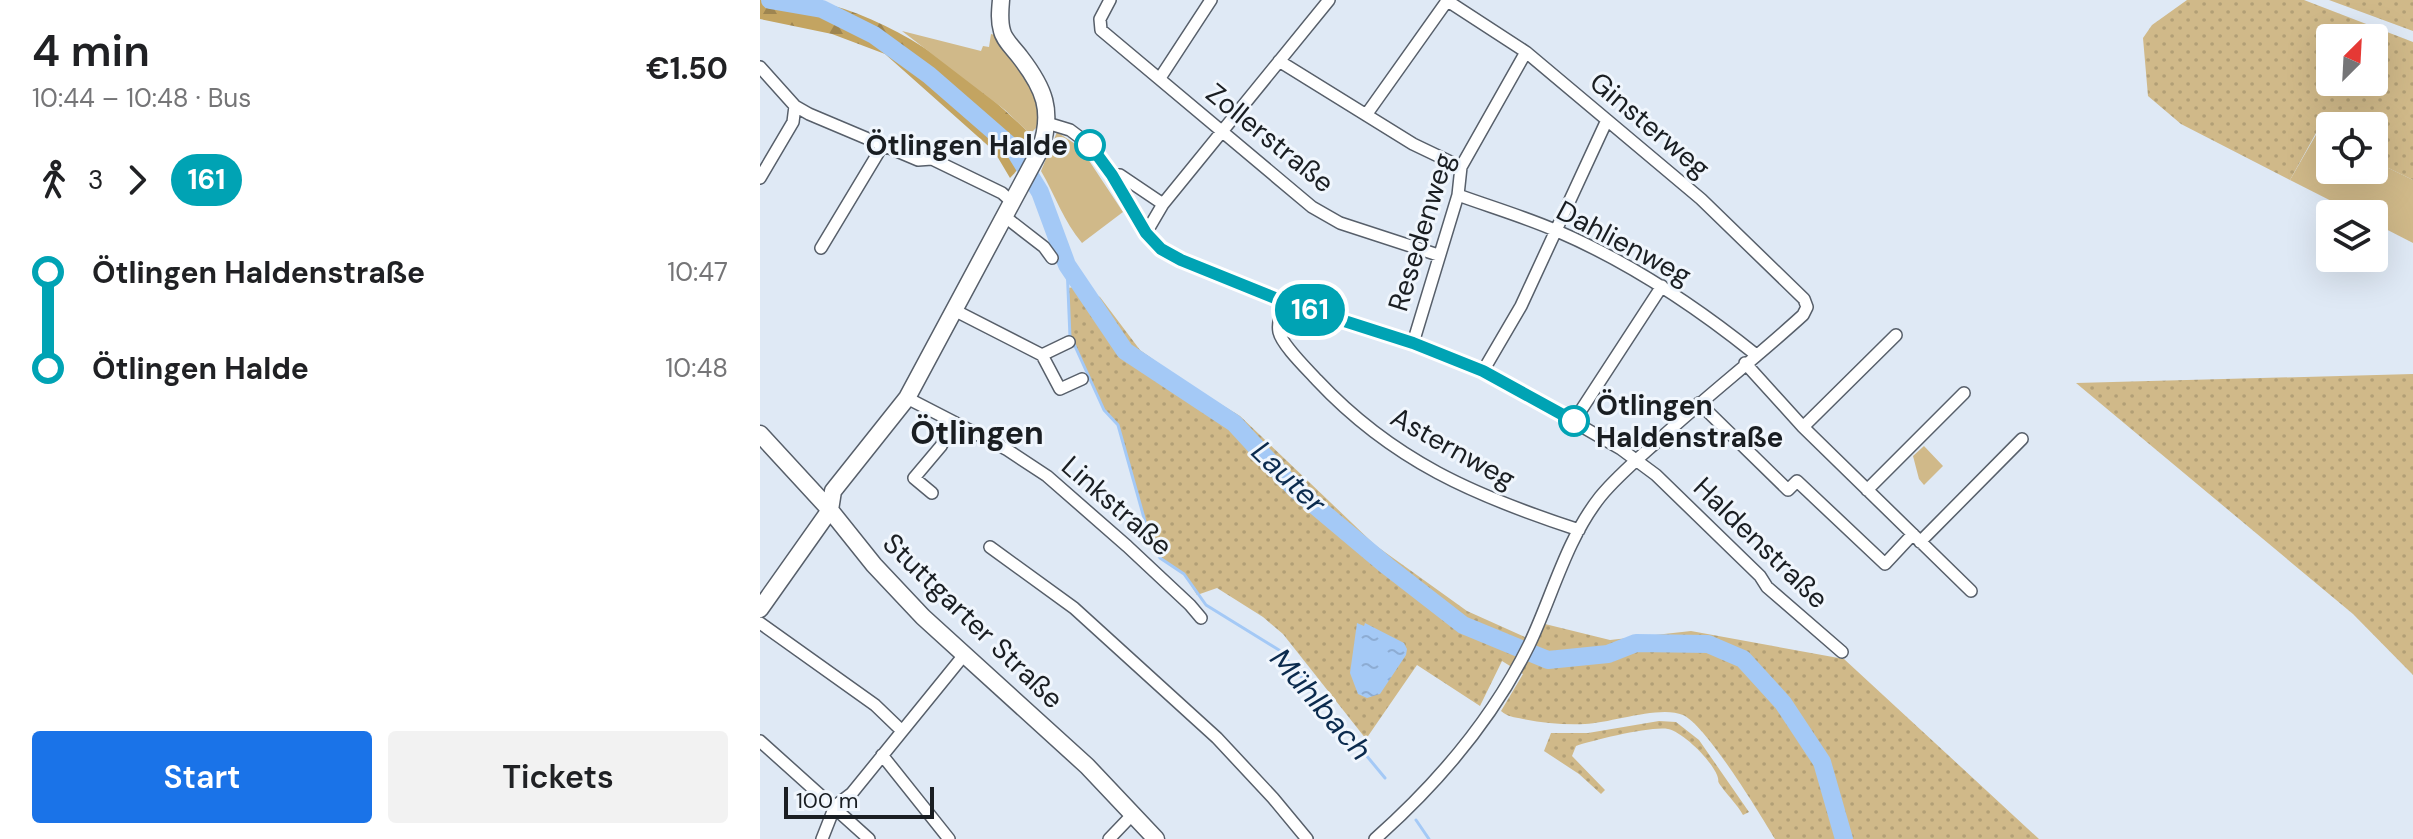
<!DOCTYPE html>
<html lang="en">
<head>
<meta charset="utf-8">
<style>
  body { margin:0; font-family:"DM Sans",sans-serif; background:#f2f2f2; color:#202124; height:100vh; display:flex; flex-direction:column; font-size:30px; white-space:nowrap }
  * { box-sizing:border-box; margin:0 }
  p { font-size:26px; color:#757577 }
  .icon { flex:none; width:44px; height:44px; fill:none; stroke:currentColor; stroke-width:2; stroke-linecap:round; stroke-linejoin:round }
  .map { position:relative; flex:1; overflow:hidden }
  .details { display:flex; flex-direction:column; background:#fff; width:760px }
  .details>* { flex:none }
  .badge { padding:0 16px; border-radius:26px; font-size:28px; line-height:52px }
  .needle { width:52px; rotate:24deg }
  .controls { position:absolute; left:1556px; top:24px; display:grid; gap:16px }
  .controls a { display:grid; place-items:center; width:72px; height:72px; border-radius:8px; background:#fff; box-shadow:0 8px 32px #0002; font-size:40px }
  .scale { position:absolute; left:24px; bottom:20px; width:150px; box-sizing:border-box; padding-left:8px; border:4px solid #1a1e22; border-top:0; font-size:22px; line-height:28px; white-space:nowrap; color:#1a1e22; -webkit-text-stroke:6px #f0f6fd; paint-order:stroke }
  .map>.badge { position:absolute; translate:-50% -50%; box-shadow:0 0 0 4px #fff }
  .legs { display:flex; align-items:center; gap:12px; height:88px; padding:0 32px; font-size:26px }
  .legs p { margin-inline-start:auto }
  .head { display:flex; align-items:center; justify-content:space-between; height:136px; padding:0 32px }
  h1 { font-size:44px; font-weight:600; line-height:60px }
  .button { display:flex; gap:16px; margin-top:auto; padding:16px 32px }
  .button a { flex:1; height:92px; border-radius:8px; background:#1a73e8; color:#fff; font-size:32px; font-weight:600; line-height:92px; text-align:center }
  .button a+a { background:#f2f2f2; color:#202124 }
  ul { padding:0 32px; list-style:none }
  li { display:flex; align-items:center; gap:28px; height:96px; font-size:30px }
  li i { display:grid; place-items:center; width:12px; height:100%; margin:0 10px; background:currentColor }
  li i::after { content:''; width:20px; height:20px; margin:-10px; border:6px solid; border-radius:50%; background:#fff }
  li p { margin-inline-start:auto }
  li:first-child i { background:linear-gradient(#0000 50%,currentColor 0) }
  li:last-child i { background:linear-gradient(currentColor 50%,#0000 0) }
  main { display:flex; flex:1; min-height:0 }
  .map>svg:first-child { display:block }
</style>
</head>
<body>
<main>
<section class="details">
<div class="head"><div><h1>4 min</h1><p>10:44 – 10:48 · Bus</p></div><b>€1.50</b></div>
<div class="legs"><svg class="icon" aria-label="walk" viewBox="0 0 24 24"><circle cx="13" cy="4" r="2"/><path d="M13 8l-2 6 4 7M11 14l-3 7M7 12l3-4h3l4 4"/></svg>3<svg class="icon" aria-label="forward" viewBox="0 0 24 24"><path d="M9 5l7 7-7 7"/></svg><b class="badge" style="background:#00a3b4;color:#fff">161</b></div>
<ul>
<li><i style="color:#00a3b4"></i><b>Ötlingen Haldenstraße</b><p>10:47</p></li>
<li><i style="color:#00a3b4"></i><b>Ötlingen Halde</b><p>10:48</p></li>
</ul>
<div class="button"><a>Start</a><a>Tickets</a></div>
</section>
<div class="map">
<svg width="1653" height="839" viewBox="0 0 1653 839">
  <defs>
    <pattern id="grass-dots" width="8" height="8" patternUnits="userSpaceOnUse" patternTransform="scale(2)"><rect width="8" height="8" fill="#d0b989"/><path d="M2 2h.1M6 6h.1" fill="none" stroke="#b29f76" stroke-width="1.8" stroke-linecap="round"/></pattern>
    <pattern id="forest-firs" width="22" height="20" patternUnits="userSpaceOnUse" patternTransform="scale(2)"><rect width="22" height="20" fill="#c3a461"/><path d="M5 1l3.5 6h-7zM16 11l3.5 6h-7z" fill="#9e8550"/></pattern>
    <pattern id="water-ripples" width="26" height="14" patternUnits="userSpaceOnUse" patternTransform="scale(2)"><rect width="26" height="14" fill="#a4c9f6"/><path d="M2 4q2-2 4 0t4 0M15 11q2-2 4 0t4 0" fill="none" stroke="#8dacd3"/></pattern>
  </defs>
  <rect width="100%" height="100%" fill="#dfe9f5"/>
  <path fill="url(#grass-dots)" fill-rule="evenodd" d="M1427 0H1544L1653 42V180L1614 161V126H1570V139L1556 133 1530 180 1421 124 1388 96 1383 38 1392 25ZM1570 38H1614V82H1570Z
    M1569 0H1653V31Z
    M312 280 340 297 380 350 423 381 480 416 615 545 707 611 776 642 785 624 850 640 931 631 1084 659 1279 839H1015C1000 814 946 725 923 715 900 705 851 723 825 724 804 725 784 723 763 719 754 717 748 717 741 711L763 674 742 661 720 706 657 665 606 739 523 634 503 617 457 588 437 595 424 574 400 558 391 543 358 426 344 410 310 336 308 288 314 287Z
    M1653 374V675L1593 614 1316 383Z
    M899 721 916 722 939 740 989 812 983 815C977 804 968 796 961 786 956 779 960 783 957 775 951 760 923 732 908 729 891 726 834 740 816 746L812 756 845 790 841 794 819 774 784 751 791 733H828Z"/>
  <path fill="url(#forest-firs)" d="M0 0C18 0 38 0 55 1 139 19 212 77 272 136 268 151 262 167 250 178L234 151 125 54 72 34 0 19Z"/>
  <path fill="#d0b989" d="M142 31 221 51 223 46 229 47 231 34 235 35C252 63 282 91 278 126L270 134 245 110Z
    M297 132 320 147 363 212 322 243C304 222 295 195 281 171Z
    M1557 133 1570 139V170H1614V161L1653 180V243L1614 223V214H1597L1530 180Z
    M1164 446 1183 466 1164 485 1159 479 1153 456Z"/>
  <path fill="url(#water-ripples)" d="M597 623 604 626 605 623 644 643 647 649 646 655 620 694 607 698 598 694 590 673Z"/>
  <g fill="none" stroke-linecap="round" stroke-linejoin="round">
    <path stroke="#a4c9f6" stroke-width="3" d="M307 265 310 337
      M314 344 344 410 358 425 391 543 400 558 424 574 446 605 519 650 625 778
      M656 820 669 839"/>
    <path stroke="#a4c9f6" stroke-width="18" d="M10 0 62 9 114 35 169 75 253 148 280 192 307 265 365 351 474 423 534 488 627 566 703 625 788 660 848 654 876 643 948 644 983 659 1023 703 1062 762 1084 839"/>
    <g stroke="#575f6a" stroke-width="14">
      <path id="street" d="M350 0 340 19 341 30 552 207 580 223 678 255
        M519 61 653 144 701 167
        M0 67 35 106 49 114 158 160 172 159 242 193 252 202
        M400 78 451 0
        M606 115 687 1
        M287 123 310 130 330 145 352 175 386 233 401 249 421 260 525 302 653 343 723 371 750 385 861 449 896 475 1000 576 1007 587 1082 652
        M352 175H360L403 204
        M0 178 33 122 35 106
        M698 195C731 207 765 217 797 231 869 262 934 305 995 354
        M244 216 284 247 292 258
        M386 233 403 204 569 0
        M61 248 123 145
        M525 302C522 312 517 322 519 332 522 345 547 369 557 380 633 461 715 496 819 530
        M194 310 282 355 300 389 322 379
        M653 343 698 195 701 167 766 52
        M282 355 309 342
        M985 363 1043 427 1136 335
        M723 371 761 306 847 120
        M147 398 246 449 287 476 367 546 430 605 441 618
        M939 403 1028 490 1037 481 1125 564 1153 534
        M814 421 902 286
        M1043 427 1211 591
        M1107 490 1204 393
        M172 493 154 478 181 446 193 423
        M1160 542 1262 439
        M230 547 314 608 457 738 513 798 547 839
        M0 623 115 705 141 730
        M0 741 109 839
        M122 755 189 839
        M62 839 75 806 92 793 204 655
        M349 839 372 815
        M615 839C677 784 732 720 769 645 792 597 806 540 840 497 857 476 880 457 901 438 947 396 997 357 1043 315L1047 307 1044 299 941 199 766 52 686 0"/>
    </g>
    <g stroke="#575f6a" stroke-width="19">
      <path id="secondary" d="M0 434 70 510 114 565 163 617 327 766 396 839
        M0 609 70 510 73 491 147 398 280 150C294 111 284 88 260 57 254 49 244 40 242 31 239 21 240 11 241 0"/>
    </g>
    <use href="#street" stroke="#fff" stroke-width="11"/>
    <use href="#secondary" stroke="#fff" stroke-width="16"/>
  </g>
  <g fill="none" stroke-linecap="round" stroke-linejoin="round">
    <g stroke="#fff" stroke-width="18">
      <path id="line-1" d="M330 145 352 175 386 233 401 249 421 260 525 302 653 343 723 371 814 421"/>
    </g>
    <use href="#line-1" stroke="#00a3b4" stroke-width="12"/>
  </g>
  <g fill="#fff" stroke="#00a3b4" stroke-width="4">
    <circle cx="330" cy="145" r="14"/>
    <circle cx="814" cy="421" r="14"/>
  </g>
  <g text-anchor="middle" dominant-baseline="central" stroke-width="6" stroke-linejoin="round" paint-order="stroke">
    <g font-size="28" fill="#1a1e22" stroke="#f0f6fd">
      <text transform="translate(890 125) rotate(40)">Ginsterweg</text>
      <text transform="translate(510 138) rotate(39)">Zollerstraße</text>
      <text transform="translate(661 232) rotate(-73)">Resedenweg</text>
      <text transform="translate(864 243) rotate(28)">Dahlienweg</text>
      <text transform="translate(693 448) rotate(29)">Asternweg</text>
      <text transform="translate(357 506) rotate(41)">Linkstraße</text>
      <text transform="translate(1001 543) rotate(44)">Haldenstraße</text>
      <text transform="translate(213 621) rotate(44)">Stuttgarter Straße</text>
    </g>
    <g font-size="28" font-weight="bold" fill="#1a1e22" stroke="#f0f6fd" text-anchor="end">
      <text x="308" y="145">Ötlingen Halde</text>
      <text x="836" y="405" text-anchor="start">Ötlingen<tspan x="836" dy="32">Haldenstraße</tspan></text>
    </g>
    <g font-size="30" font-style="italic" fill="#0b2b4e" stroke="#f0f6fd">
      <text transform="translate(529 477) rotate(44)">Lauter</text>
      <text transform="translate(561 704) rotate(49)">Mühlbach</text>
    </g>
    <g font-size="32" font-weight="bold" fill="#1a1e22" stroke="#f0f6fd">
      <text x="217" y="433">Ötlingen</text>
    </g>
  </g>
</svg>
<div class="controls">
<a><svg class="needle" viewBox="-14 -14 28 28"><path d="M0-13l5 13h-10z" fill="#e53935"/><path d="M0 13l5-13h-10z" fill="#757577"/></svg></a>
<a><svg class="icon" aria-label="locate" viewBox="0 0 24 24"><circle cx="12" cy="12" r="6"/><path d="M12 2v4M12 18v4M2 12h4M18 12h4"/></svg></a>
<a><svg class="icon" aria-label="layers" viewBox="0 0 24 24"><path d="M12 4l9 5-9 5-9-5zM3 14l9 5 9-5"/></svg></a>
</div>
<div class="scale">100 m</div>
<b class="badge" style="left:550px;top:310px;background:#00a3b4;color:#fff">161</b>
</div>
</main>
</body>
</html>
